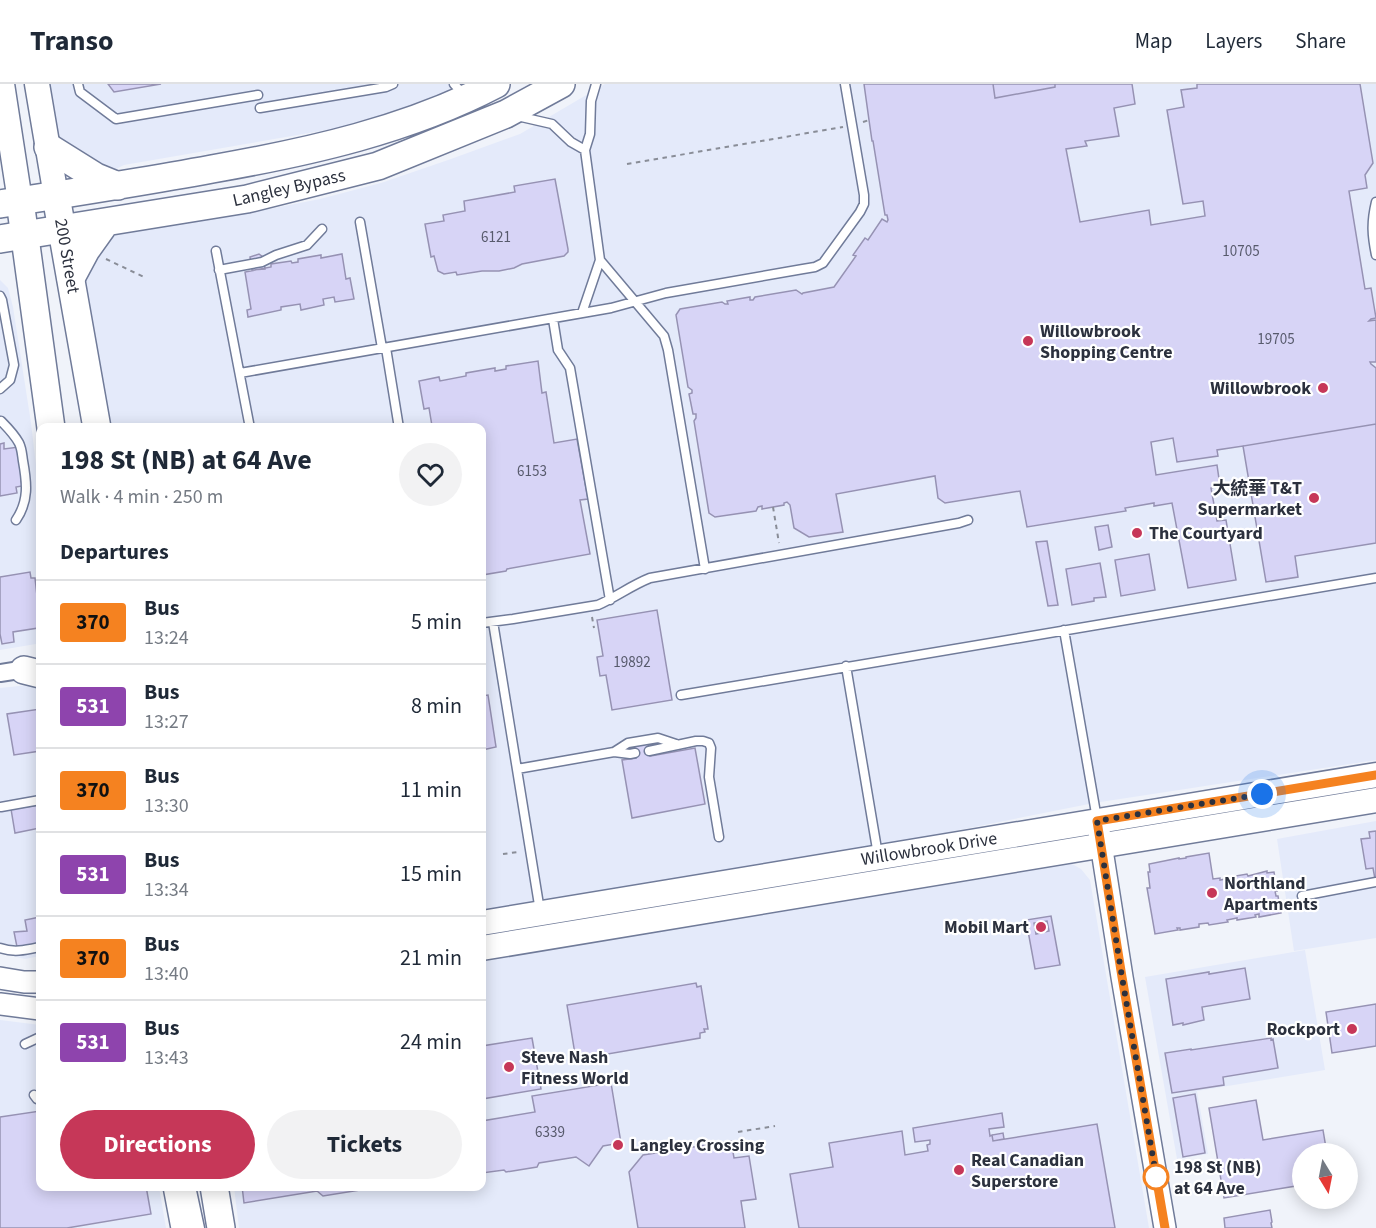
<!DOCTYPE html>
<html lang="en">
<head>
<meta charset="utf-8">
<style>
  body { margin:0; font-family:"Source Sans 3","Noto Sans SC",sans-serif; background:#f2f2f3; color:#1f2937; height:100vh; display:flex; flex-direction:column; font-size:22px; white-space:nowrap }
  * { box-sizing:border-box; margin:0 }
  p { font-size:20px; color:#747a83 }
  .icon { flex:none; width:33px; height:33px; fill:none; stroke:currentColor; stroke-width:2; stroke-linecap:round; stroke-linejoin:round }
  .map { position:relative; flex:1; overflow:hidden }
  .side { position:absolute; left:36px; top:339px; width:450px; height:768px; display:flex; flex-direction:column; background:#fff; border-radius:12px; box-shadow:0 3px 15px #0003 }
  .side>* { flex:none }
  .badge { padding:0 12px; border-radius:4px; font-size:21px; line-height:39px }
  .needle { width:39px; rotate:170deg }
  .tools { position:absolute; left:1292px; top:1059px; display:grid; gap:12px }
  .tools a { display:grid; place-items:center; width:66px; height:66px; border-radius:50%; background:#fff; box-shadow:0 3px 15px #0003; font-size:30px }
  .you { position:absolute; width:30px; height:30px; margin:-15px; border:4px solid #fff; border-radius:50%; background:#1a73e8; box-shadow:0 0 0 9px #1a73e833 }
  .map>.badge { position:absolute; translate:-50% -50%; box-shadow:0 0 0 3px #fff }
  h2 { padding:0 24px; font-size:22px; line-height:54px }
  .round { display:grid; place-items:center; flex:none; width:63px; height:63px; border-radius:32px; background:#f2f2f3 }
  .headline { display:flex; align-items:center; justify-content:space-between; height:102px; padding:0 24px }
  h1 { font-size:28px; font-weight:700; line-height:45px }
  .cta { display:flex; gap:12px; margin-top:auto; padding:12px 24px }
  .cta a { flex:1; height:69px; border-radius:36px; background:#c63758; color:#fff; font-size:24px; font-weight:700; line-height:69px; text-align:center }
  .cta a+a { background:#f2f2f3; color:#1f2937 }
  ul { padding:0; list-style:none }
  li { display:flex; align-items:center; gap:18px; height:84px; padding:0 24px; border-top:2px solid #e0e1e3 }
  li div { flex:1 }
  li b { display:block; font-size:22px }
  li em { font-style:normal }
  li .badge { min-width:66px; font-weight:700; text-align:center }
  header { display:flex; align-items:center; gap:36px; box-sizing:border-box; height:84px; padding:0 30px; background:#fff; border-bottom:2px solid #e0e1e3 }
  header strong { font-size:28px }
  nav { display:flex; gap:33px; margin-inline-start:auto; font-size:21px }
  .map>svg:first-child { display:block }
</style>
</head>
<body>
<header>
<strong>Transo</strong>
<nav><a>Map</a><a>Layers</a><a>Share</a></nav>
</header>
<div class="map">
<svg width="1376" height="1144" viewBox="0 0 1376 1144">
  <rect width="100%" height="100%" fill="#f0f3fa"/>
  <path fill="#e4eafa" d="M43 0H463L434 15 388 31 344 43 124 81 116 85 107 86 63 61 52 39Z
    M605 0H1376V676L1094 719 909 756 482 827V344L110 343 83 198 100 158 116 151 249 129 320 115 381 99 451 75 520 50Z
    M0 196 8 204 13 223 31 339 40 415V555L36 560 0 566Z
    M38 600 40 601V872L25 875 0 869V604Z
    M1376 737V854L1294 867 1277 755Z
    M1072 780 1081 785 1090 796 1149 1144H239L234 1103 482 1102V877Z
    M1305 866 1325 986 1197 1007 1208 1070 1177 1075 1145 893Z
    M0 936 40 941V1102L159 1103 166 1144H0Z"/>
  <path fill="#d7d4f6" stroke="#9692b3" stroke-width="1.5" d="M108 0H161L114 8Z
    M864 0H1132L1135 20 1114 24 1119 52 1085 57 1087 62 1066 65 1080 138 1149 126 1151 141 1205 132 1203 117 1183 120 1167 26 1184 23 1181 6 1197 4V0H1360L1373 79 1365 91 1367 104 1349 107 1365 205 1371 204 1376 234 1371 235 1369 237 1376 236V278H1370L1371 280 1376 284V459L1295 472 1298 493 1266 498 1243 362 1217 366 1218 372 1177 378 1173 354 1151 358 1156 391 1217 381 1220 402 1211 404 1217 437 1226 436 1236 496 1188 504 1172 419 1154 422V419L1125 424 1126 427 1027 443 1020 407 945 419 938 414 935 392 836 410 843 448 809 453 794 444 790 421 787 418 784 419V421L762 425V422L758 423 756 427 715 433 709 429 694 337 696 334V330H693L689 310 692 309V306L688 303 676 231 680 225 722 218 725 220H728L727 217 738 215 750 213V216H753L755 213 796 206 802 210 803 209 834 203 856 172 853 171 865 154 868 156 882 135 887 138 888 136 887 131H885L873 57H872L869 36Z
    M993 0H1055V3L995 14Z
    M555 95 568 165V168L564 172 522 180 514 184 499 187H482L457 191 456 188 444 190 438 187 434 172 431 173 425 140 444 137 443 131 465 127 464 117 515 108 514 102Z
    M259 170 263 173 265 185 252 186 250 173Z
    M342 170 346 195 350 194 354 215 335 218 334 213 323 215 324 221 301 226 300 220 281 223V226L248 233 247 226 251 225 245 188 271 183V180L291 177 292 179 298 178V175L321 171V174Z
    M538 277 542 309 546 308 554 359 577 355 588 415 580 416 590 470 507 485 506 487 482 491V344H426L432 342 429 324 424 325 419 297 439 293 440 297 466 292V289L495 284V287L506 285V282Z
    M1376 340V459L1295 472 1298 493 1266 498 1243 362Z
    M4 359V365L19 363 24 396 21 397 22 402 16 403 17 409 0 412V360Z
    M1108 441 1112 463 1099 466 1095 443Z
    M1047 457 1058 521 1048 522 1036 458Z
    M1149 470 1155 506 1121 512 1115 476Z
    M1100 479 1106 513 1094 514V517L1072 521 1066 485Z
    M30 488 31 494H35L40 539 38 540V544L13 548 14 558 2 560 0 550V493Z
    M657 526 672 616 612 626 606 591 600 592 597 573 603 572 597 536Z
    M488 611 496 663 482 666V612Z
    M40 625V667L14 671 7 630Z
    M648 657 650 672 695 664 705 720 632 734 622 676 636 674 633 660Z
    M40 721V744L15 749 11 725Z
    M1376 747V795H1375L1373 784 1366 785 1361 755 1370 754 1369 748Z
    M1209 769 1213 795 1220 794V796L1231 794 1230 793 1247 790 1248 792 1267 787V789L1274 788 1277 807H1275L1276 812H1278L1281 829 1259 833V830L1255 831 1256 833 1237 836V834L1227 836 1228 838 1209 841 1208 839 1199 840V843L1180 846V844H1177L1178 846 1155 850 1147 804H1150L1148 788H1150L1149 780 1179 774V775L1186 774V773Z
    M1051 832 1060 881 1035 885 1026 836Z
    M40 833V860L17 863 14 848 27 847 25 836Z
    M1047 837 1049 847 1036 850 1034 839Z
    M1245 884 1250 915 1202 923 1204 936 1183 941V939L1173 941 1166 895 1209 888V890Z
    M696 899 697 903 701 902 708 945H704L705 948 700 949V954L579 975 578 969 575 970 567 921Z
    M1376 920V962L1332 969 1326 928Z
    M532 954 541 1005 482 1015V962Z
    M1271 954V956L1273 955 1278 984 1223 993 1224 1001 1172 1009 1165 969 1191 965V966Z
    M611 999 621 1059 603 1062 589 1082 576 1073 539 1079 537 1083 506 1088 504 1086 482 1089V1037L535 1028 532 1012Z
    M1195 1010 1205 1069 1183 1073 1173 1014Z
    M1256 1016 1263 1056 1323 1046 1327 1070H1302V1101L1224 1114 1209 1024Z
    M40 1027V1102H146L151 1130 67 1144H0V1033Z
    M1002 1029 1004 1043 989 1045 990 1052 992 1051 993 1057 1097 1040 1115 1144H799L790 1090 833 1083 829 1059 902 1047 905 1071 928 1067 927 1061 930 1060V1056L915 1058 913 1044Z
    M1003 1049 1004 1055 993 1057 992 1051Z
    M731 1057 734 1074 749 1072 756 1115 741 1117 745 1144H638L629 1088 643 1071Z
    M242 1102H385L323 1112 317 1107 244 1119Z
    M1270 1126 1272 1138 1271 1139 1272 1144H1225L1224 1134Z"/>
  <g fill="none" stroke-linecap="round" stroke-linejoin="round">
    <g stroke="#707b99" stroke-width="11">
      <path id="service" d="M78 0 80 8 116 35 258 11
        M454 0 464 11
        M260 24 386 3 393 0
        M517 32 552 40 571 58 585 66
        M1376 118C1371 139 1372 151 1376 171
        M360 138 382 264
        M216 167 250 344
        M600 176 664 252 668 266 705 485
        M219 186 262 178 276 171 307 161 322 145
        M0 212 2 216 14 281 10 296 0 305
        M582 229 600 176 585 66 590 50 591 17 596 0
        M553 235 558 266 570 284 610 516
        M386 264 399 344
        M240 289 611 224 666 209 803 185 815 183 823 179 860 128 864 120V111L845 0
        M1 337C8 344 14 350 19 359 22 365 22 371 23 377 27 399 29 417 16 436
        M493 538 540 827
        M482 539 513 535 598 521C616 513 632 501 650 494L959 439 968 436
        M1064 546 1097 735
        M846 582 878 771
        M681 611 1376 494
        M649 667 696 657H703L709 659 711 664 709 693 719 753
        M614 668 628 659 658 654 676 660
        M517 685 614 668 630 670 635 669
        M1 723 40 716
        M1302 812 1376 798
        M0 864C14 869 26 866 40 863
        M25 960 40 953
        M34 1011 37 1015 40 1016
        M191 1102 200 1144"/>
    </g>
    <g stroke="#707b99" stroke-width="20">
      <path id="minor" d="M0 589 32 584"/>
    </g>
    <g stroke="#707b99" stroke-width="24">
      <path id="tertiary" d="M1099 747 1122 893 1165 1144
        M0 894 24 898H40
        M0 920 40 925"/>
    </g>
    <g stroke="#707b99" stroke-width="27">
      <path id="secondary" d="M2 0 20 117
        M37 0 56 112
        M482 839 1376 691
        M482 864 1376 716"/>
    </g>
    <g stroke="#707b99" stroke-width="30">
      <path id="primary" d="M56 112 97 344
        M20 117 51 344
        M24 586 40 590
        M177 1102 185 1144
        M214 1102 221 1144"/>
    </g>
    <g stroke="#707b99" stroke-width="30">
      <path id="trunk" d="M48 63 96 93 118 102
        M0 120C71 109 142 98 212 85 309 68 408 46 496 0
        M0 155 247 115 378 82 506 30 561 0
        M71 194 86 166 106 138"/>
    </g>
    <path stroke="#898d97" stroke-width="2" stroke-dasharray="4.5 4.5" stroke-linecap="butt" d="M863 38 869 36
      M627 80 843 43
      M106 175 144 193
      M773 423 779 459
      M592 533 594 544
      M503 770 518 768
      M738 1048 775 1042"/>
    <use href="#service" stroke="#fff" stroke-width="8"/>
    <use href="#minor" stroke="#fff" stroke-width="16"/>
    <use href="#tertiary" stroke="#fff" stroke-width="21"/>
    <use href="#secondary" stroke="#fff" stroke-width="24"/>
    <use href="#primary" stroke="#fff" stroke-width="27"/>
    <use href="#trunk" stroke="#fff" stroke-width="27"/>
  </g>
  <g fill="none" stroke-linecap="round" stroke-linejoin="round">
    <g stroke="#fff" stroke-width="14">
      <path id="line" d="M1165 1144 1122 893 1097 737 1376 691"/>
    </g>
    <use href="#line" stroke="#f58220" stroke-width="9"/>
    <path stroke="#2c313e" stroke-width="6" stroke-dasharray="0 10.8" d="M1156 1093 1157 1097 1122 893 1097 737 1262 710"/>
  </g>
  <g fill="#c63758" stroke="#fff" stroke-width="2">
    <circle cx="1028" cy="257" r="6"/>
    <circle cx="1323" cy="304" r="6"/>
    <circle cx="1314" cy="414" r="6"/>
    <circle cx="1137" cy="449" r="6"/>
    <circle cx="1212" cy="809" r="6"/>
    <circle cx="1041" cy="843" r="6"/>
    <circle cx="1352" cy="945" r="6"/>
    <circle cx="509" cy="983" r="6"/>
    <circle cx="618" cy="1061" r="6"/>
    <circle cx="959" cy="1086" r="6"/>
  </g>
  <circle fill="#fff" stroke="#f58220" stroke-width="3" cx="1156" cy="1093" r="12"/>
  <g text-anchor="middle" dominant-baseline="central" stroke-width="4.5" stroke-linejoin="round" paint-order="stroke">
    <g font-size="15" fill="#575a6c">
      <text x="496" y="153">6121</text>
      <text x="1241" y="167">10705</text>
      <text x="1276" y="255">19705</text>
      <text x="532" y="387">6153</text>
      <text x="632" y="578">19892</text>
      <text x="550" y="1048">6339</text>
    </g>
    <g font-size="18" fill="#2c313e" stroke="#fff">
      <text transform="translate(289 104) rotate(-13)">Langley Bypass</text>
      <text transform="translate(67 172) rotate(80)">200 Street</text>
      <text transform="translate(929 765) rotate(-9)">Willowbrook Drive</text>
    </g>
    <g font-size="18" font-weight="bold" fill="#2c313e" stroke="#fff" text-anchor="start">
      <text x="1040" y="247">Willowbrook<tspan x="1040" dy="21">Shopping Centre</tspan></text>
      <text x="1311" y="304" text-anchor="end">Willowbrook</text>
      <text x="1302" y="404" text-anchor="end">大統華 T&amp;T<tspan x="1302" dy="21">Supermarket</tspan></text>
      <text x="1149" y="449">The Courtyard</text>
      <text x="1224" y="799">Northland<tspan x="1224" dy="21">Apartments</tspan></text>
      <text x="1029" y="843" text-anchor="end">Mobil Mart</text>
      <text x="1340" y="945" text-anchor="end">Rockport</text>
      <text x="521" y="973">Steve Nash<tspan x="521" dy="21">Fitness World</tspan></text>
      <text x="630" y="1061">Langley Crossing</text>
      <text x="971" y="1076">Real Canadian<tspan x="971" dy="21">Superstore</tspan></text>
    </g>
    <g font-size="18" font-weight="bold" fill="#2c313e" stroke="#fff" text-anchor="start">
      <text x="1174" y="1083">198 St (NB)<tspan x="1174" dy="21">at 64 Ave</tspan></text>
    </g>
  </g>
</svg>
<div class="tools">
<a><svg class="needle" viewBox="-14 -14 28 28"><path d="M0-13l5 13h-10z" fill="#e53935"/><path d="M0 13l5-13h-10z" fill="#747a83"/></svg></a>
</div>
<div class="you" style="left:1262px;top:710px"></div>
<section class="side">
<div class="headline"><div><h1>198 St (NB) at 64 Ave</h1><p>Walk · 4 min · 250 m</p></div><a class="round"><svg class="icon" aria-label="heart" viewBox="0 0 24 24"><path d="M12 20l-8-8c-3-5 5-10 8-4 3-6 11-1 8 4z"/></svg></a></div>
<h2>Departures</h2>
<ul>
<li><span class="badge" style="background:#f58220;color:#111">370</span><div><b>Bus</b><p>13:24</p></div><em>5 min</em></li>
<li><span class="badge" style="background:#8e44ad;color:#fff">531</span><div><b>Bus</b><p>13:27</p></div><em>8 min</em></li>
<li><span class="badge" style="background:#f58220;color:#111">370</span><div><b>Bus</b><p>13:30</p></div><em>11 min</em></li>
<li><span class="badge" style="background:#8e44ad;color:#fff">531</span><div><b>Bus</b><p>13:34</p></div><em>15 min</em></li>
<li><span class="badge" style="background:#f58220;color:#111">370</span><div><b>Bus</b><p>13:40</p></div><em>21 min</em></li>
<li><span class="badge" style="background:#8e44ad;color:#fff">531</span><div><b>Bus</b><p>13:43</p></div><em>24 min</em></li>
</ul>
<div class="cta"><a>Directions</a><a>Tickets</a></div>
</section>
</div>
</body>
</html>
